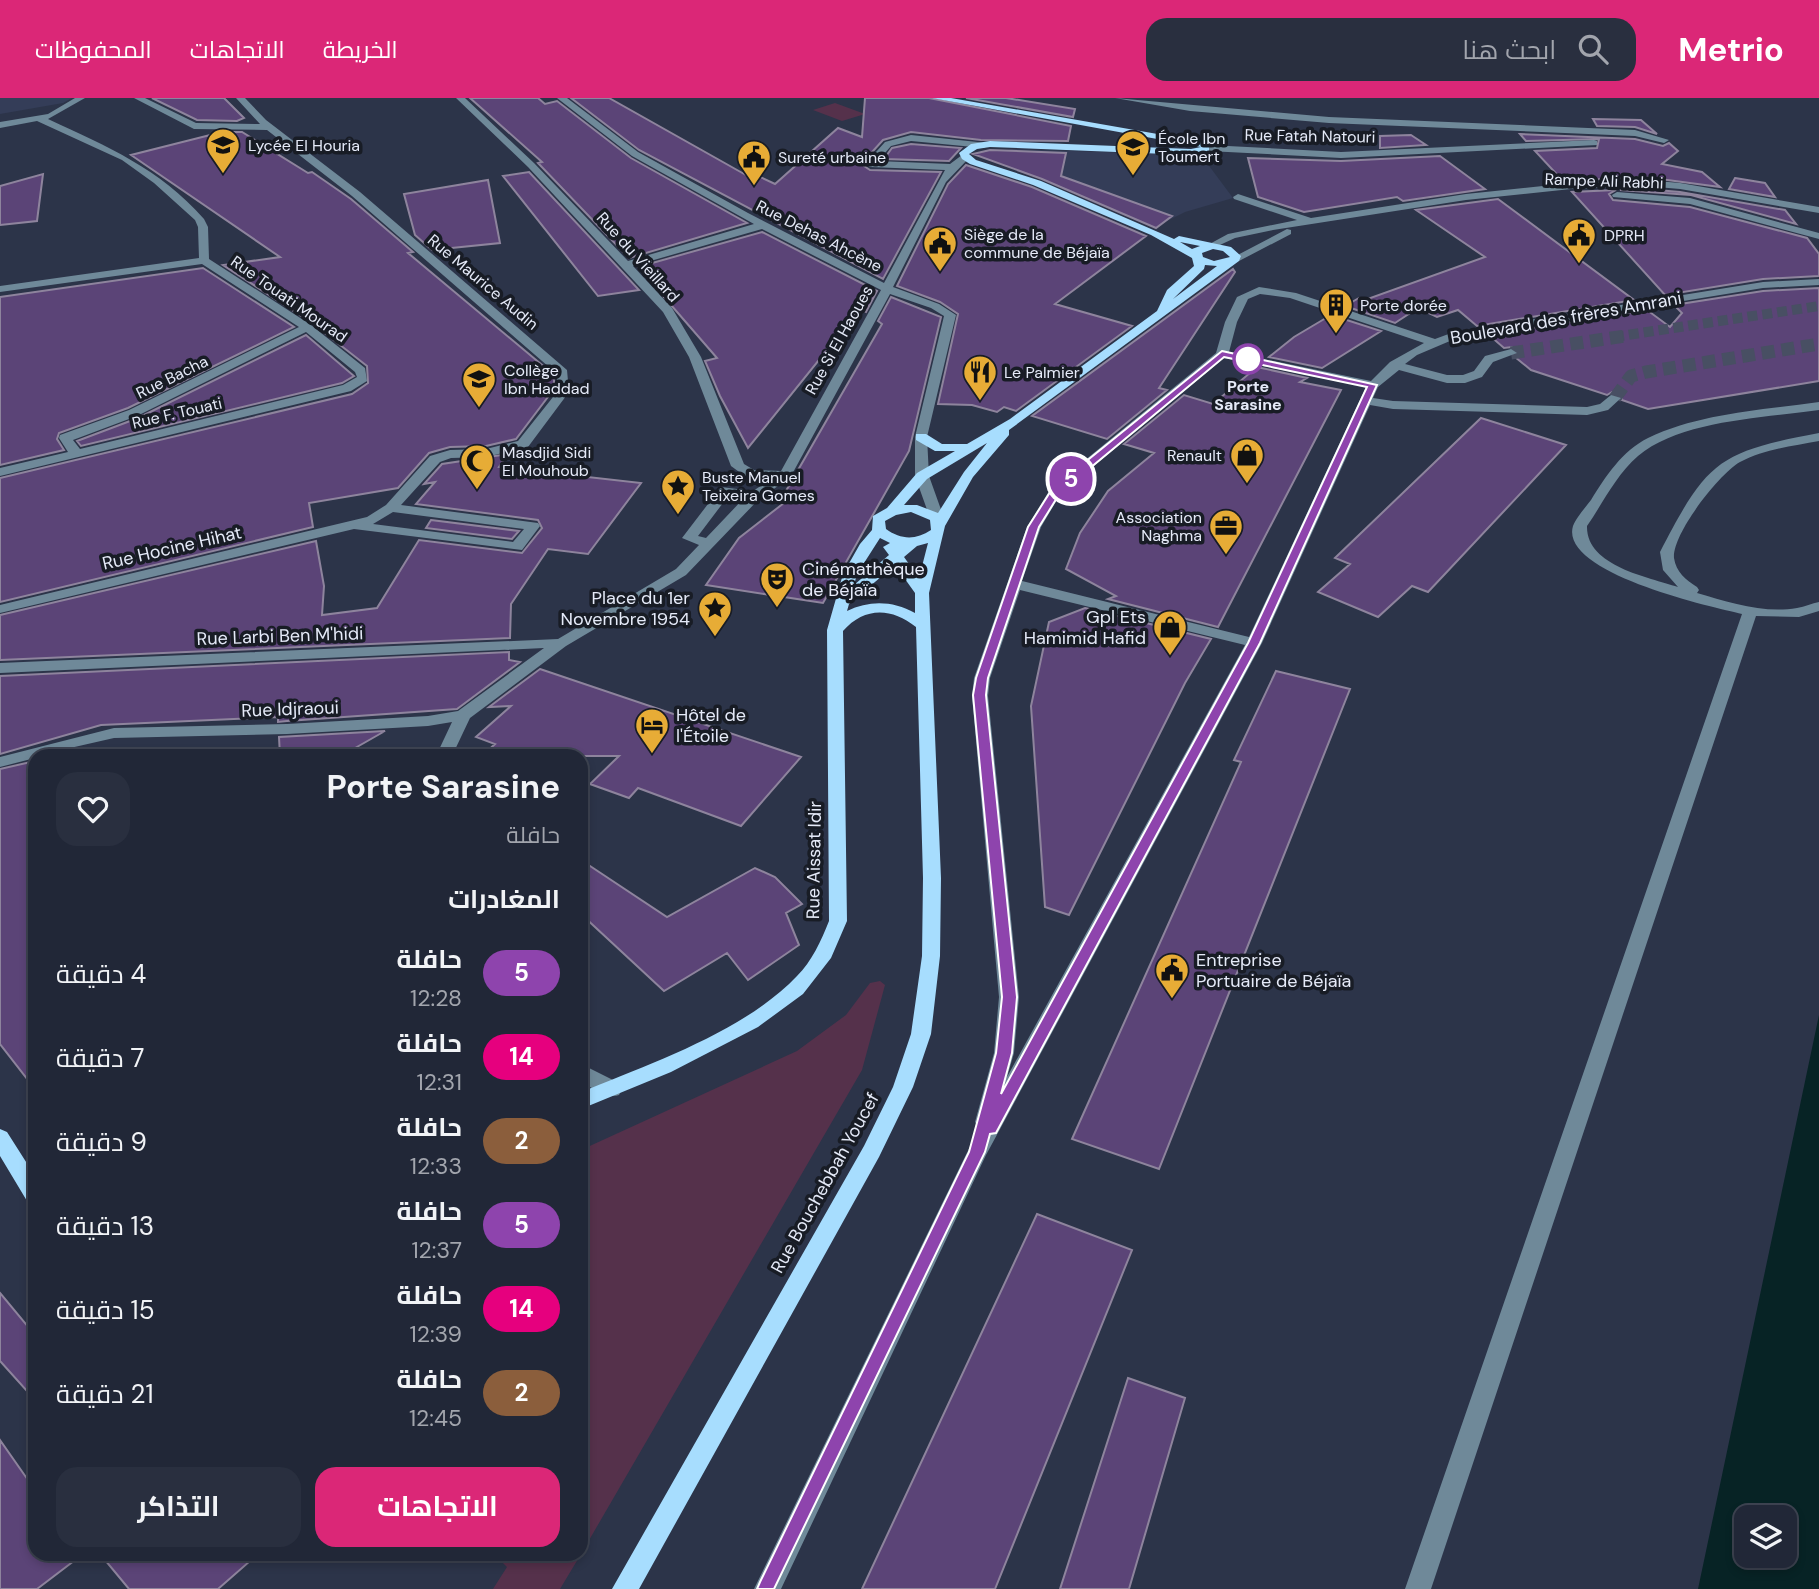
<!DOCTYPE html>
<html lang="ar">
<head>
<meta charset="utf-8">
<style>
  body { margin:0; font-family:"DM Sans",Cairo,sans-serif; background:#292f3f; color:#f1f3f6; direction:rtl; height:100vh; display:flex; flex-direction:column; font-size:26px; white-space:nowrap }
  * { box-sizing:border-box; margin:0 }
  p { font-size:23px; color:#a2a5ad }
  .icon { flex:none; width:38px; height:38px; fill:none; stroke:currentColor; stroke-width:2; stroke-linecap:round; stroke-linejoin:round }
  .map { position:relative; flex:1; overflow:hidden; direction:ltr }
  .panel { position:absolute; left:28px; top:651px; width:560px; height:812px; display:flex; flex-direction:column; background:#212737; border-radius:21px; box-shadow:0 4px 10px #0003,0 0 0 2px #3e4452; direction:rtl }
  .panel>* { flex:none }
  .badge { padding:0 14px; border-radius:23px; font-size:24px; line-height:46px }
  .controls { position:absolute; left:1734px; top:1407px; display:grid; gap:14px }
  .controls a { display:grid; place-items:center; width:63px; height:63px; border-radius:14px; background:#212737; box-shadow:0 4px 10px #0003,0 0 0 2px #3e4452; font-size:35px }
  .map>.badge { position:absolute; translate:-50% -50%; box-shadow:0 0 0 4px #fff }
  h2 { padding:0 28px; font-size:26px; line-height:63px }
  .round { display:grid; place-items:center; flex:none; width:74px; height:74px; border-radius:21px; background:#292f3f }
  .summary { display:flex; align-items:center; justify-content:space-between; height:119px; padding:0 28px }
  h1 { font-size:33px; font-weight:700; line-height:52px }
  .button { display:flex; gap:14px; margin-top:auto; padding:14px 28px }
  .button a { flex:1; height:80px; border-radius:21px; background:#db2777; color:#fff; font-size:28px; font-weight:700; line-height:80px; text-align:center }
  .button a+a { background:#292f3f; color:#f1f3f6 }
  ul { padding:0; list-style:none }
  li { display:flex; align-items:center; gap:21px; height:84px; padding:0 28px }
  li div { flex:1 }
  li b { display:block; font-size:26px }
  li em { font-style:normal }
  li .badge { min-width:77px; font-weight:700; text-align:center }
  header { display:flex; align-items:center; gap:42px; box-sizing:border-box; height:98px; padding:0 35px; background:#db2777; color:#fff }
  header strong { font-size:33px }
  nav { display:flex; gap:38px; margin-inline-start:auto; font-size:24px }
  .search { width:490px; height:63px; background:#292f3f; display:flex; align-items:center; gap:18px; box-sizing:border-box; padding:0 24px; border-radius:21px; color:#a2a5ad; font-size:26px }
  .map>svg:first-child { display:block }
</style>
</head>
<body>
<header>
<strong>Metrio</strong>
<div class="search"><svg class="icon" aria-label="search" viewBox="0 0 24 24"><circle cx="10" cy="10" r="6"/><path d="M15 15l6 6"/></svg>ابحث هنا</div>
<nav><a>الخريطة</a><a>الاتجاهات</a><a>المحفوظات</a></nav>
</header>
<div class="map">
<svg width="1819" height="1491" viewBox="0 0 1819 1491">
  <rect width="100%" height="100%" fill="#2c3449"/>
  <path fill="#343d58" d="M0 0H72L63 5 0 16Z
    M1011 51 1201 57 1233 100 1185 114 1167 123 992 57Z"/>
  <path fill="#55314b" d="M835 5 865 16 842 23 813 12Z
    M880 883 885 887 862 972 581 1456V1052L797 953 846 917 870 885Z
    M494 1456H581L560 1491H493L507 1469Z"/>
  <path fill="#072325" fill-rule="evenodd" d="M1819 917V1491H1698ZM1746 1419H1785V1458H1746Z"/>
  <path fill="#5b4477" stroke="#8e849d" stroke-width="2" d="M152 0H224L244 20 237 23 197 22Z
    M470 0H538L545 6 557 3 631 60 747 125 629 160 538 65 542 64Z
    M571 0H609L746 77 752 75 775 86 838 30 862 39 865 0H929L1071 28 1068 43 981 42 911 34 883 42 863 64 864 68 870 72 941 74 883 181 639 52Z
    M966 0H1006L1075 11 1073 19Z
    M1593 21 1641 22 1657 36 1635 29 1597 28Z
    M222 34H242L308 75 312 74 351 101 413 154 408 155 554 277V291L516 341 486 348 450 349 429 355 398 390 309 405 313 429 0 504V380L352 296 368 285 367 268 312 225 223 167 280 159 131 57Z
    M1520 36 1635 41 1663 48 1669 45 1678 53 1662 66 1702 74 1720 89 1645 79 1563 83 1535 53 1597 50 1599 41 1526 43Z
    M1411 37 1426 47 1380 50V38Z
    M911 46 961 50 949 63 884 61 892 50Z
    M990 52 1066 55 1061 78 1172 118 1156 130 1042 81 973 56Z
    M1440 58 1485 91 1403 103 1397 99 1304 114 1258 99 1248 60 1341 63Z
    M966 67 1032 89 1146 138 1055 206 1132 228 1016 313 1004 309 997 314 972 307 938 306 958 216 940 204 897 188 948 86Z
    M529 74 639 192 598 198 503 78Z
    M43 76 37 123 0 127V88Z
    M1735 80 1765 85 1775 99 1729 91Z
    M488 82 500 145 432 152 415 137 404 96Z
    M1645 91 1680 94 1785 112 1796 126 1691 97 1620 92Z
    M1616 92 1609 96 1613 102 1690 109 1807 140 1819 156V178L1763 181 1665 197 1572 94Z
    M1498 101 1634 202 1477 228 1458 212 1437 219 1418 210 1395 225 1345 208 1359 200 1365 202 1485 159 1416 112Z
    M762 134 877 193 866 214 860 211 748 350 720 298 705 263 717 260 638 169Z
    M203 170 294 229 128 310 59 335 57 341 64 352 0 367V199Z
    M1233 171 1235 174 1159 290 1167 292 1107 341 1032 318Z
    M1819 190V283L1648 311 1622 302V297L1612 294 1607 297 1531 272 1515 259 1519 256 1518 253 1512 249 1504 250 1489 237 1647 212 1670 229 1682 215 1674 207 1763 193Z
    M891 199 941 219 909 353 823 505 706 487 739 440 798 394 786 393 882 226 878 223Z
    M1331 217 1381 233 1322 270 1269 259 1294 239Z
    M306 237 354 278 342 285 81 348 77 343 138 320Z
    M1257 269 1307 280 1300 284 1341 292 1218 529 1108 501 1116 498 1066 471 1080 435 1108 393 1154 355 1124 346 1184 297 1213 306Z
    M1481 320 1566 347 1428 494 1412 488 1378 519 1318 494 1350 466 1335 460Z
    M508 356 499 369 641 385 588 456 548 451 511 506 510 540 0 562V517L316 443 324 488 322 517 377 510 419 442 522 455 542 430 538 422 416 406 435 384 424 386 442 366Z
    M431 422 519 433 512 441 426 430Z
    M1085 510 1211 541 1185 585 1069 817 1045 809 1031 608 1049 524Z
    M509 554V562L520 564 457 611 287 623 278 624V619L101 627 0 656V578Z
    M540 571 801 659 741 728 638 690 629 700 590 686 619 658H482L495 646 476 639 511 608 489 609Z
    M1276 573 1350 591 1159 1071 1072 1041 1241 664 1234 662Z
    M385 633 341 658H280L279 639Z
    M35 663V991L0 946V671Z
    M581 762 667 819 755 770 775 779 802 806 786 815 799 847 748 882 727 855 664 893 581 816Z
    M1037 1116 1132 1152 995 1491H862Z
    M0 1195 35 1237V1302L0 1263Z
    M1128 1280 1185 1300 1129 1491H1060Z
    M0 1342 35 1392V1456H83L37 1491H0Z
    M100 1456H258L218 1491H129Z"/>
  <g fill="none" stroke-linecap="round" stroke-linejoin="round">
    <path stroke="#484f63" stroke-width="10" stroke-dasharray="10 5" stroke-linecap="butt" d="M1614 239 1819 208"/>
    <path stroke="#484f63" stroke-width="13" stroke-dasharray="13 7" stroke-linecap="butt" d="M1511 255 1625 238
      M1615 300 1631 278 1646 274 1819 246"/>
    <path fill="#6f8999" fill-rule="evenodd" d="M75 0H85L48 21C108 49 159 70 204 121L208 129 209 161 311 227 365 270 367 283 351 293 0 378V370L68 354 59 340 60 337 129 312 299 229 202 166 0 194V188L199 160 198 129 195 122 154 85 122 62 37 23 0 30V24L48 16ZM306 234 355 274 357 279 343 287 80 351 73 342 137 318Z
      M134 0H145L196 25 260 26 236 0H245L266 22 360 94 567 272 569 294 528 349 486 359 451 360 440 364 401 407 538 425 540 428 522 452 354 431 0 515V507L367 419 386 407 430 358 450 352 486 351 518 343 557 294V276L352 98 267 32 194 31ZM393 414 524 431 513 444 373 426Z
      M456 0H465L534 65 628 163 754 126 632 58 557 0H567L638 54 748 115 884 185 945 72 870 69 865 66 867 64 885 44 911 37 987 45 989 47 984 50 911 43 891 48 878 63 950 66 962 57 970 59 946 84 893 189 939 206 956 217 927 339 929 378 944 420 937 424 930 420 915 378V339L944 218 931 210 890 196 790 380 760 400 686 477 566 548 470 620 452 658H436L452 624 428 628 287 636 114 640 35 658V660L0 669V659L114 630 287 626 428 618 458 613 544 550 0 575V565L558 541 676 471 699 447 682 440 721 389 753 393 771 381 746 379 731 368 689 259 663 214 528 69ZM762 131 881 192 781 373 754 372 744 366 701 259 672 210 633 168ZM729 397 745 399 706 440 698 438Z
      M1115 0 1329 19 1635 32 1669 42 1664 45 1635 38 1329 25 1190 13Z
      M1594 42 1597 43V47L1341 60 1208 53 1203 50 1208 47 1341 54Z
      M1645 82 1680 85 1819 109V115L1680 91 1645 88 1571 91 1466 102 1273 132 1235 140 1209 152 1204 149 1228 136 1297 122 1234 101 1233 99 1238 96 1311 120 1466 96 1571 85Z
      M1617 94 1690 100 1819 135V141L1690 106 1613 99 1612 97Z
      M1287 131 1291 132V136L1239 163 1230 161Z
      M1819 181V187L1763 190 1457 240 1417 257 1405 266 1447 277H1463L1474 273 1485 258 1511 251 1517 255 1493 264 1482 279 1465 285H1447L1399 272 1378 289 1373 300 1393 303 1587 309 1600 306 1611 297 1621 300 1608 312 1587 317 1393 311 1370 307 1262 545 986 1057 781 1491H754L979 1030 975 1024 994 955 999 899 972 598 974 580 1027 429 1051 390 1216 255 1225 224 1237 199 1259 189 1296 195 1435 241 1454 234 1763 184ZM1260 196 1290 200 1424 245 1390 264 1371 283 1229 254 1237 224 1248 201ZM1224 260 1366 289 1249 539 1022 483 1041 429 1061 395ZM1020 492 1245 547 1007 979 1014 955 1019 899 988 598 990 580Z
      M1819 304V312C1765 320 1681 322 1638 358 1616 377 1603 405 1587 428 1586 468 1648 479 1678 489L1663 472 1660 454C1707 363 1718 354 1819 335V343C1793 348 1764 351 1740 364 1719 376 1672 436 1674 460 1676 474 1686 482 1697 489L1699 492 1697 495C1728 504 1764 516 1797 510 1805 509 1812 505 1819 504V513L1799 519 1756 518 1431 1491H1405L1742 516C1711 509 1559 475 1573 428 1576 420 1585 410 1591 402 1606 378 1622 353 1648 340 1700 315 1763 312 1819 304Z
      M581 966 619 985 622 991 619 997C606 1001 593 990 581 984Z"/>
    <path fill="#a7ddfe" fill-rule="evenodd" d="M932 0H951L1209 45V54L1191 57 990 49 977 51 969 56 976 62 1041 83 1174 141 1179 138 1231 149 1241 158 1239 163 1009 332V337L973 379 945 428 929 495 941 780 940 858 931 936 913 989 879 1059 639 1491H612L864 1048 893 989 911 936 922 858 923 780 916 529C891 509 864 509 843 533L847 823 831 860 803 896 758 929 671 974 581 1011V994C650 966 745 933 797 878 812 863 821 843 829 823L827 532 843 476 860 446 872 432 873 418 887 410 917 375 955 353H935L916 342V336H926L942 346H967L1010 321 1157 213 1167 192 1194 168 1192 160 1151 137 1033 87 970 66 962 61 959 55 971 46 990 43 1191 51 1201 49ZM1180 144 1200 148 1192 151ZM1213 151 1223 153 1230 159 1214 163 1203 159 1202 155ZM1205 167 1217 168 1173 201 1204 171ZM987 345 964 374 938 415 917 407H904L927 381ZM911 414 930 422 931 432C916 442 901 442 886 431L885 423 896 417ZM880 440 890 445 883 449 889 457 854 487 857 476ZM928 445 919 480 904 459 917 448ZM895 467 915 495V515C893 503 870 502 847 513L849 506Z
      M0 1031 7 1034 35 1078V1106L27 1103 0 1058Z"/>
  </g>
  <path fill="#8e44ad" stroke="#fff" stroke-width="2" fill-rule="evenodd" d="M1222 253 1377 287 1260 545 996 1035 990 1036 985 1054 774 1491H757L760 1484 969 1054 996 955 1002 899 973 597 976 580 1028 429 1052 391ZM1224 259 1367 289 1248 545 1001 996 1012 955 1017 899 986 597 988 580 1039 429 1060 395Z"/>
  <defs>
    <g id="school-pin" transform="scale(1.75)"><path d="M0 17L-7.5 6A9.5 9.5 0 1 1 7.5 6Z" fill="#e7ac36" stroke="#181c25"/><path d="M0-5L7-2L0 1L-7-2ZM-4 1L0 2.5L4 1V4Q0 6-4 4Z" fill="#111"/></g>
    <g id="civic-pin" transform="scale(1.75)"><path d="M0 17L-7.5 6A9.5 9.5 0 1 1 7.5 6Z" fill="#e7ac36" stroke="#181c25"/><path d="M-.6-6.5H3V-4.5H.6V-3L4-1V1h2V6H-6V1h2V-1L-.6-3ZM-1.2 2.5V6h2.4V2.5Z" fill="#111"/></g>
    <g id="building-pin" transform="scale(1.75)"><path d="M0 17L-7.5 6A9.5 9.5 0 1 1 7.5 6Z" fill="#e7ac36" stroke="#181c25"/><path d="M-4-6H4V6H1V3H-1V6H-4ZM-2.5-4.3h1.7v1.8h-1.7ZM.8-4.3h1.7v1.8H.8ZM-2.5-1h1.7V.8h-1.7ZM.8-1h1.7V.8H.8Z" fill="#111"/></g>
    <g id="restaurant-pin" transform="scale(1.75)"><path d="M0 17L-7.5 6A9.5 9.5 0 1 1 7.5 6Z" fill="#e7ac36" stroke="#181c25"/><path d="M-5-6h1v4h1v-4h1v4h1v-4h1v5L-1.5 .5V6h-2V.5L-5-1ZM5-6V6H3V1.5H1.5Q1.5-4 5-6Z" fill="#111"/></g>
    <g id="shop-pin" transform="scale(1.75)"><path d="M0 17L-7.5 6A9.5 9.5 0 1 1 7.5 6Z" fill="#e7ac36" stroke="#181c25"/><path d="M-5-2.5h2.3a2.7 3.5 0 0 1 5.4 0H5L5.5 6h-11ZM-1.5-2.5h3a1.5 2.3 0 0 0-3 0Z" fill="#111"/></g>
    <g id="mosque-pin" transform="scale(1.75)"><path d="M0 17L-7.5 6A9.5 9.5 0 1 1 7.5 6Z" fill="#e7ac36" stroke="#181c25"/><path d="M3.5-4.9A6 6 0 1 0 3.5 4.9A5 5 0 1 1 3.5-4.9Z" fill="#111"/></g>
    <g id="sight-pin" transform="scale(1.75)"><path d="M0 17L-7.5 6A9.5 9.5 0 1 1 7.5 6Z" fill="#e7ac36" stroke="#181c25"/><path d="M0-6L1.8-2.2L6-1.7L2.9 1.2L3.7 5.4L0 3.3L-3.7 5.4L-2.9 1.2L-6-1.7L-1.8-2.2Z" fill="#111"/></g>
    <g id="office-pin" transform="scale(1.75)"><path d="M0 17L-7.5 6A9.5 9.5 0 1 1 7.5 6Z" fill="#e7ac36" stroke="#181c25"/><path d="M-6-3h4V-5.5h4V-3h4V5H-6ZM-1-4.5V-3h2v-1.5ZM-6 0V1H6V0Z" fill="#111"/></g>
    <g id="theatre-pin" transform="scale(1.75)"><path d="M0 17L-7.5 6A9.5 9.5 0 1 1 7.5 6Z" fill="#e7ac36" stroke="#181c25"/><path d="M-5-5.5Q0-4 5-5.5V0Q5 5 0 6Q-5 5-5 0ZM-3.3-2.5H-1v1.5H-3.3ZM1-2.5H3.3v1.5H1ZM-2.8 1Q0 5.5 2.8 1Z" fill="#111"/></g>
    <g id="hotel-pin" transform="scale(1.75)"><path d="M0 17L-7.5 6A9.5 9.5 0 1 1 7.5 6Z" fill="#e7ac36" stroke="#181c25"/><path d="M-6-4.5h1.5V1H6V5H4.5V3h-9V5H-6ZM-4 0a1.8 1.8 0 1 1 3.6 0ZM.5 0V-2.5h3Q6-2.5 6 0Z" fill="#111"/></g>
  </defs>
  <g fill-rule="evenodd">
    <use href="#school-pin" x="223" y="47"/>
    <use href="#school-pin" x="1133" y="49"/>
    <use href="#civic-pin" x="754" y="59"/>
    <use href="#civic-pin" x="1579" y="137"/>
    <use href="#civic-pin" x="940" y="145"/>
    <use href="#building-pin" x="1336" y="207"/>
    <use href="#restaurant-pin" x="980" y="274"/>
    <use href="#school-pin" x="479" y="281"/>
    <use href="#shop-pin" x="1247" y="357"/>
    <use href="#mosque-pin" x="477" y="363"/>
    <use href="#sight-pin" x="678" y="388"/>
    <use href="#office-pin" x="1226" y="428"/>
    <use href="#theatre-pin" x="777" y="481"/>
    <use href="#sight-pin" x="715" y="510"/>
    <use href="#shop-pin" x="1170" y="529"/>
    <use href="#hotel-pin" x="652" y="627"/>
    <use href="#civic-pin" x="1172" y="872"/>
  </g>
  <circle fill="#fff" stroke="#8e44ad" stroke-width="3.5" cx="1248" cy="261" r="14"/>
  <g text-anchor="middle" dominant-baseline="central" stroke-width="7" stroke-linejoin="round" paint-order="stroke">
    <g font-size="16" fill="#e5eaf8" stroke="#181c25">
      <text transform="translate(1310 38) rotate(1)">Rue Fatah Natouri</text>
      <text transform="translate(1604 83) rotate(2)">Rampe Ali Rabhi</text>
      <text transform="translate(819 138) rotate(27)">Rue Dehas Ahcène</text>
      <text transform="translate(638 159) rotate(48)">Rue du Vieillard</text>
      <text transform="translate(483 184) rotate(40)">Rue Maurice Audin</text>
      <text transform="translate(289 201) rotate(35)">Rue Touati Mourad</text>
      <text transform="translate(839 242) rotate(-61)">Rue Si El Haoues</text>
      <text transform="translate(172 279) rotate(-26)">Rue Bacha</text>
      <text transform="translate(177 315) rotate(-13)">Rue F. Touati</text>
    </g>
    <g font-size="16" fill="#e5eaf8" stroke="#181c25" text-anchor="start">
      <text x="1158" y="40">École Ibn<tspan x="1158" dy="18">Toumert</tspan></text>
      <text x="248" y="47">Lycée El Houria</text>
      <text x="778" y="59">Sureté urbaine</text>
      <text x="964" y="136">Siège de la<tspan x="964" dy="18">commune de Béjaïa</tspan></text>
      <text x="1604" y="137">DPRH</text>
      <text x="1360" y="207">Porte dorée</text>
      <text x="504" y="272">Collège<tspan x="504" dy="18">Ibn Haddad</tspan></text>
      <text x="1004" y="274">Le Palmier</text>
      <text x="502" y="354">Masdjid Sidi<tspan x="502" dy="18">El Mouhoub</tspan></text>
      <text x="1222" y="357" text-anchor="end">Renault</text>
      <text x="702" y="379">Buste Manuel<tspan x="702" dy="18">Teixeira Gomes</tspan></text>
      <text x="1202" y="419" text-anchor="end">Association<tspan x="1202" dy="18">Naghma</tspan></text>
    </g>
    <g font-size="16" font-weight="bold" fill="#e5eaf8" stroke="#181c25">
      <text x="1248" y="288">Porte<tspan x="1248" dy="18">Sarasine</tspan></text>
    </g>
    <g font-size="18" fill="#e5eaf8" stroke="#181c25">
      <text transform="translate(1566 220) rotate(-10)">Boulevard des frères Amrani</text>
      <text transform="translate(172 450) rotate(-13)">Rue Hocine Hihat</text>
      <text transform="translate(280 538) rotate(-2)">Rue Larbi Ben M'hidi</text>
      <text transform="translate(290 611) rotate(-2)">Rue Idjraoui</text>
      <text transform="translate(814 762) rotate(-89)">Rue Aissat Idir</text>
      <text transform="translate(825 1085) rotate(-61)">Rue Bouchebbah Youcef</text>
    </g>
    <g font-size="18" fill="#e5eaf8" stroke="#181c25" text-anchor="start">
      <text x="802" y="471">Cinémathèque<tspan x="802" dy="21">de Béjaïa</tspan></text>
      <text x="690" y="500" text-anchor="end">Place du 1er<tspan x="690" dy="21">Novembre 1954</tspan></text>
      <text x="1146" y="519" text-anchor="end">Gpl Ets<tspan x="1146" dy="21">Hamimid Hafid</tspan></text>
      <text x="676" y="617">Hôtel de<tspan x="676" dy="21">l'Étoile</tspan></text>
      <text x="1196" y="862">Entreprise<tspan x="1196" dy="21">Portuaire de Béjaïa</tspan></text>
    </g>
  </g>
</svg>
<div class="controls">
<a><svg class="icon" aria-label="layers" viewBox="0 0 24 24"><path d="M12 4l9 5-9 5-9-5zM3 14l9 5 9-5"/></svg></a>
</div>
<b class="badge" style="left:1071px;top:381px;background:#8e44ad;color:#fff">5</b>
<section class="panel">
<div class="summary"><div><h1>Porte Sarasine</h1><p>حافلة</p></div><a class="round"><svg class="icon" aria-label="heart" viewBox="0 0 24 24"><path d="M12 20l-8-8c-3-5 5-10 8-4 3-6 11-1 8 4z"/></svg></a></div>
<h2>المغادرات</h2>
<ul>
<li><span class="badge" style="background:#8e44ad;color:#fff">5</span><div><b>حافلة</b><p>12:28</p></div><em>4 دقيقة</em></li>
<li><span class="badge" style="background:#e6007e;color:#fff">14</span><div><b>حافلة</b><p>12:31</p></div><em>7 دقيقة</em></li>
<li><span class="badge" style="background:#8b5e3c;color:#fff">2</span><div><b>حافلة</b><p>12:33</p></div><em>9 دقيقة</em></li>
<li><span class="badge" style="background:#8e44ad;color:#fff">5</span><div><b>حافلة</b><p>12:37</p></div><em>13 دقيقة</em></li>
<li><span class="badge" style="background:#e6007e;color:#fff">14</span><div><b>حافلة</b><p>12:39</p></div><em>15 دقيقة</em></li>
<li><span class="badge" style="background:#8b5e3c;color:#fff">2</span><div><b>حافلة</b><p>12:45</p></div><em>21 دقيقة</em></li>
</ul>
<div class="button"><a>الاتجاهات</a><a>التذاكر</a></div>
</section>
</div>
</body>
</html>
